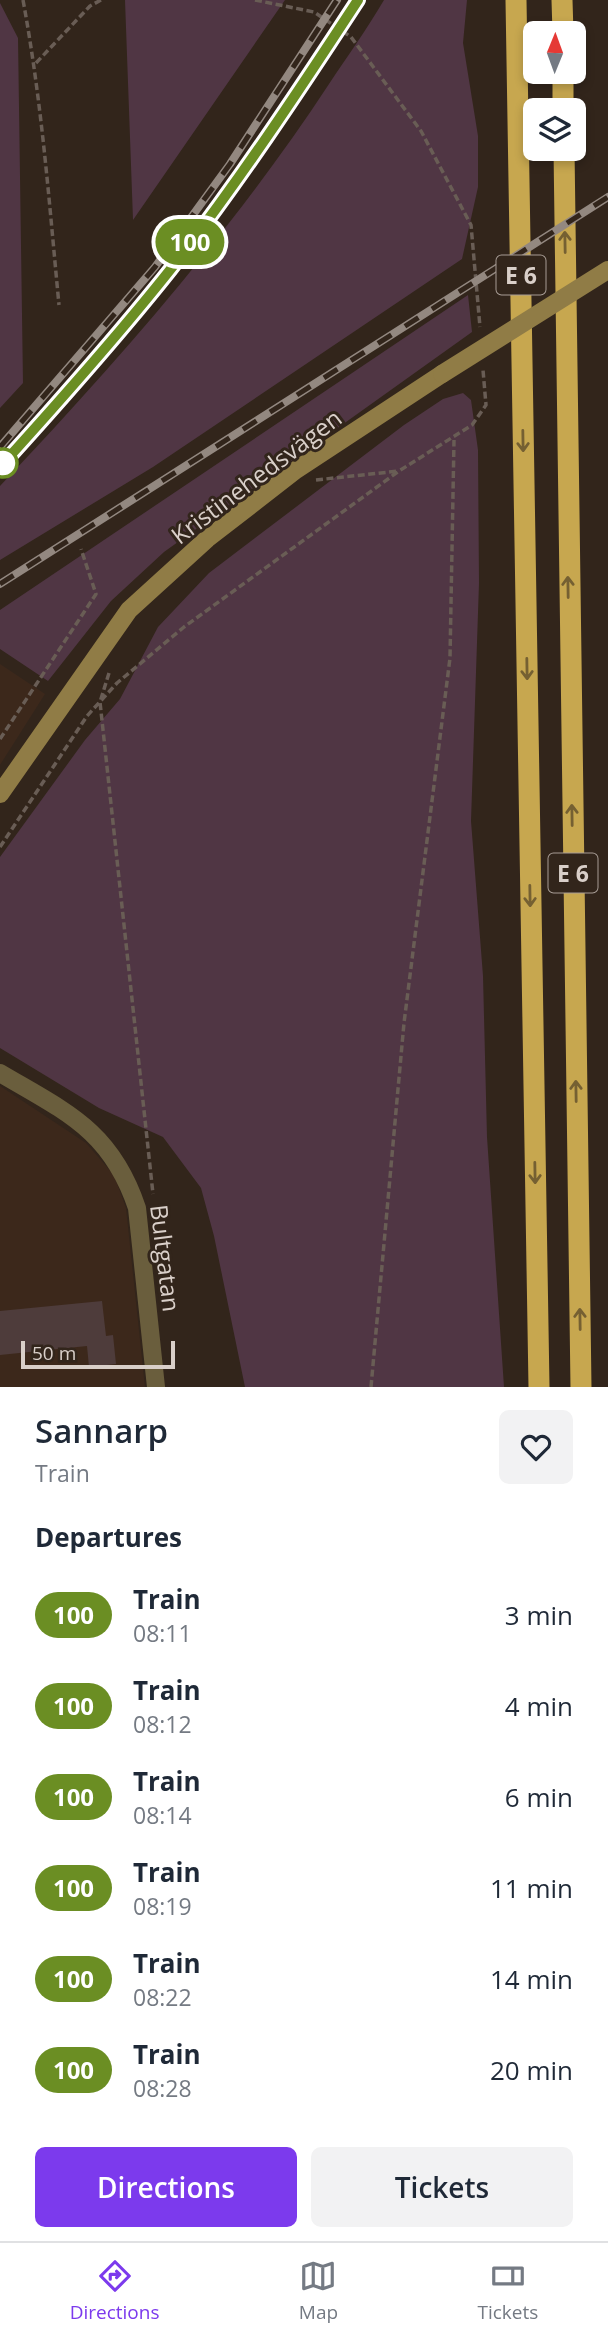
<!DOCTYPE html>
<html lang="en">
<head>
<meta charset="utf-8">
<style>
  body { margin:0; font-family:"Open Sans",sans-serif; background:#f2f2f3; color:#1f2937; height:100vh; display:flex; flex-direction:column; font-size:26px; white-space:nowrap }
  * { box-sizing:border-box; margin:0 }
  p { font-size:23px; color:#747a83 }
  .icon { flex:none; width:38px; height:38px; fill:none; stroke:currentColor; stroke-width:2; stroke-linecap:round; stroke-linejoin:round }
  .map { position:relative; height:1387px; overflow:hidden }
  .side { display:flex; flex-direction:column; background:#fff; flex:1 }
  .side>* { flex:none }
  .badge { padding:0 14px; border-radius:23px; font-size:24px; line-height:46px }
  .needle { width:46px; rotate:1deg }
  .fabs { position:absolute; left:523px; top:21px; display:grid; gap:14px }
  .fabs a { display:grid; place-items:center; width:63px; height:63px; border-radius:10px; background:#fff; box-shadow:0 4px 10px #0003; font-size:35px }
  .scale { position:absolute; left:21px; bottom:18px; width:154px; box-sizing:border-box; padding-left:7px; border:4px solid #d9cfc9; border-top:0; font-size:19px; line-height:24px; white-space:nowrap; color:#d9cfc9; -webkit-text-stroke:5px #32251b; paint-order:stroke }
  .map>.badge { position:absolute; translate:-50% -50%; box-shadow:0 0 0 4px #fff }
  h2 { padding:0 35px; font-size:26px; line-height:63px }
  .round { display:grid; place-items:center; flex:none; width:74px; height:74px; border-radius:10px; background:#f2f2f3 }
  .head { display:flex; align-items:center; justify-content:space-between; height:119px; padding:0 35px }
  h1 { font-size:33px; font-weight:600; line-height:52px }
  .button { display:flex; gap:14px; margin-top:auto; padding:14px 35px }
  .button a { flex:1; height:80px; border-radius:10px; background:#7c3aed; color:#fff; font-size:28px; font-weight:600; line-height:80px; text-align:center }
  .button a+a { background:#f2f2f3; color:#1f2937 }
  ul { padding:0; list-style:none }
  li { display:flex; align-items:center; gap:21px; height:91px; padding:0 35px }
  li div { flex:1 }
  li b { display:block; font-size:26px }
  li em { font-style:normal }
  li .badge { min-width:77px; font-weight:700; text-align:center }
  .tabs { display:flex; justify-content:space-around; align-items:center; height:98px; border-top:2px solid #e0e1e3; background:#fff; font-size:19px; color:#747a83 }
  .tabs a { display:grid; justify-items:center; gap:4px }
  .tabs .current { color:#7c3aed }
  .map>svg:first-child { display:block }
</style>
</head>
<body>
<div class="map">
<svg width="608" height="1387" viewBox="0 0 608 1387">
  <rect width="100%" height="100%" fill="#32251b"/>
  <path fill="#3c281b" d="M0 664 45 694 0 765Z
    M0 1086 86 1143 114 1175 126 1208 145 1387H0Z"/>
  <path fill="#503644" d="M125 0H285L133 220Z
    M384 0H467L463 43 478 136V187L462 259 153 467 0 560V486C119 360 233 230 329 84 347 57 367 29 384 0Z
    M0 3 18 38 23 383 0 408Z
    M468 295 472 332 164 552 111 601 48 681 0 649V610Z
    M463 393 471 400 478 450 479 583 471 821 483 976 487 1137 504 1387H245L214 1236 201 1188 163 1137 99 1108 0 1048V857L85 740 120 699 158 627 209 573 404 425 443 399Z"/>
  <path fill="#4e3c3b" d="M102 1301 106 1336 113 1335 116 1364 89 1367 87 1346 0 1355V1311Z"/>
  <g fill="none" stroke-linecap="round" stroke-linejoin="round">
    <path stroke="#695d55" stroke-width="3.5" stroke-dasharray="7 3.5" stroke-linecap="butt" d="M23 0C42 103 49 201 59 305
      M255 0 314 12 351 37 421 131 471 225 480 327
      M36 63 90 6 101 0
      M316 480 399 471
      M109 673 100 702 153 1194
      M0 739 96 594 81 549
      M0 847 87 716 117 683 184 627 399 471 472 425 486 405 483 370
      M371 1387 404 1023 450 658 454 440"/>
    <path stroke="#6a5e3d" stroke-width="18" d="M0 1073C66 1112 111 1130 137 1208L156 1387"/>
    <path stroke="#907c46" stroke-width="18" d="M0 794 129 610 207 539 296 470 442 374"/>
    <path stroke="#c7a74f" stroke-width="21" d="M516 0 539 1387
      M562 0 563 33
      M563 72V110
      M564 149 581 1387"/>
    <g stroke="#938880" stroke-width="8">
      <path id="rail" d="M0 447 155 267 230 164 337 0
        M0 467C134 320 249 168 358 0
        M0 584 608 197"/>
    </g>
    <use href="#rail" stroke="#32251b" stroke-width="5" stroke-dasharray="16" stroke-linecap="butt"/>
    <path stroke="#907c46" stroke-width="18" d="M442 374 608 270"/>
  </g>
  <defs><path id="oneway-shaft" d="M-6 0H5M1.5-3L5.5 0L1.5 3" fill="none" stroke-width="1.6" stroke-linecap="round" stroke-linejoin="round" transform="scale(1.75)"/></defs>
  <g stroke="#756032">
    <use href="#oneway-shaft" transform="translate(565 242) rotate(-91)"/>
    <use href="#oneway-shaft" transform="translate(523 441) rotate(89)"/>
    <use href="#oneway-shaft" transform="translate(568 587) rotate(-91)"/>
    <use href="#oneway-shaft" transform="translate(527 669) rotate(89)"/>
    <use href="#oneway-shaft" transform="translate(572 815) rotate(-91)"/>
    <use href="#oneway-shaft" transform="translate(530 896) rotate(89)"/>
    <use href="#oneway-shaft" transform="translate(576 1091) rotate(-91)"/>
    <use href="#oneway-shaft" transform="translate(535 1173) rotate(89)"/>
    <use href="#oneway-shaft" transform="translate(580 1319) rotate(-91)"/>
  </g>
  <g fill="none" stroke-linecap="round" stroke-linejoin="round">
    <g stroke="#fff" stroke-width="16">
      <path id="line" d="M0 467C58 403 116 338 170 270 237 184 298 92 358 0"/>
    </g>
    <use href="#line" stroke="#6b8e23" stroke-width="10"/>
  </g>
  <circle fill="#fff" stroke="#6b8e23" stroke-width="3.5" cx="3" cy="463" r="14"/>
  <g text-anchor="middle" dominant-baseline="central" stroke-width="6" stroke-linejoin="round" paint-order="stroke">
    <g fill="#32251b" stroke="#a79c95" stroke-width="2">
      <rect x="496.5" y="255.5" width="49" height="39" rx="5"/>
      <rect x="548.5" y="853.5" width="49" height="39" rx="5"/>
    </g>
    <g font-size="23" font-weight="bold" fill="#d9cfc9">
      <text x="521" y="275">E 6</text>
      <text x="573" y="873">E 6</text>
    </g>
    <g font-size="24" fill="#d9cfc9" stroke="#32251b">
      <text transform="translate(256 476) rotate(-37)">Kristinehedsvägen</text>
      <text transform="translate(166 1258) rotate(83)">Bultgatan</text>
    </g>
  </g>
</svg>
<div class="fabs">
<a><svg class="needle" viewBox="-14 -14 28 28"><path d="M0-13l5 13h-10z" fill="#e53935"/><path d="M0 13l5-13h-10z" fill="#747a83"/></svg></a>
<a><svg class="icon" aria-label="layers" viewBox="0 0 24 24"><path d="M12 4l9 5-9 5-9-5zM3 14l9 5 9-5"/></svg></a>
</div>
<div class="scale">50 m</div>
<b class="badge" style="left:190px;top:242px;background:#6b8e23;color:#fff">100</b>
</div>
<section class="side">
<div class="head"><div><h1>Sannarp</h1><p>Train</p></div><a class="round"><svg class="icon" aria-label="heart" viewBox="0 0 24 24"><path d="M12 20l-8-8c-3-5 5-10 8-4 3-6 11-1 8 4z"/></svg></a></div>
<h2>Departures</h2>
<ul>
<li><span class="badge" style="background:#6b8e23;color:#fff">100</span><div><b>Train</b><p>08:11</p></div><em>3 min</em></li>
<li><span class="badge" style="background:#6b8e23;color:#fff">100</span><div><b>Train</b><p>08:12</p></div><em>4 min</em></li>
<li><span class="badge" style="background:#6b8e23;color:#fff">100</span><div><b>Train</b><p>08:14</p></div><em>6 min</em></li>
<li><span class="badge" style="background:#6b8e23;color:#fff">100</span><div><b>Train</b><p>08:19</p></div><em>11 min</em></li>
<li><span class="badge" style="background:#6b8e23;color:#fff">100</span><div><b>Train</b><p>08:22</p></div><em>14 min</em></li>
<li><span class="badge" style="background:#6b8e23;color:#fff">100</span><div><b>Train</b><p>08:28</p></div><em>20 min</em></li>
</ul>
<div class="button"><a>Directions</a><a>Tickets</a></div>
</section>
<nav class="tabs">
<a class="current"><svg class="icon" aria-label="directions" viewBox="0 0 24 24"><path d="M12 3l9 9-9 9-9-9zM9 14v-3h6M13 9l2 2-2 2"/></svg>Directions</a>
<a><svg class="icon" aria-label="map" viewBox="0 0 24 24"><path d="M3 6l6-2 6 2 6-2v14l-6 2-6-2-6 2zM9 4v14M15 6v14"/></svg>Map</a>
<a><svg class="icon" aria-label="tickets" viewBox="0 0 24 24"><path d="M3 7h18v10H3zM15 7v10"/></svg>Tickets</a>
</nav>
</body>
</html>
